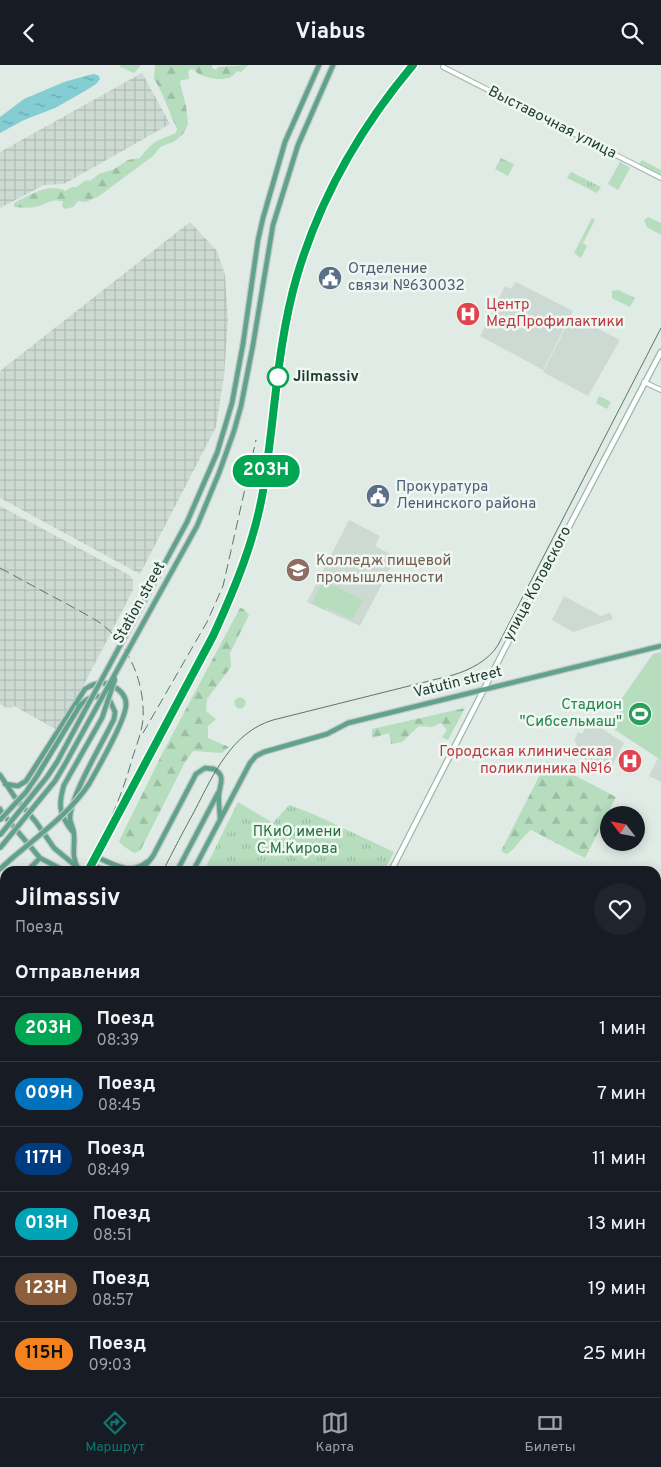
<!DOCTYPE html>
<html lang="ru">
<head>
<meta charset="utf-8">
<style>
  body { margin:0; font-family:Overpass,sans-serif; background:#20242c; color:#f1f3f6; height:100vh; display:flex; flex-direction:column; font-size:19px; white-space:nowrap }
  * { box-sizing:border-box; margin:0 }
  p { font-size:16px; color:#9ea1a6 }
  .icon { flex:none; width:28px; height:28px; fill:none; stroke:currentColor; stroke-width:2; stroke-linecap:round; stroke-linejoin:round }
  .map { position:relative; flex:1; overflow:hidden }
  .side { position:absolute; left:0px; top:801px; width:661px; height:531px; display:flex; flex-direction:column; background:#171b24; border-radius:15px 15px 0 0; box-shadow:0 2px 12px #0003 }
  .side>* { flex:none }
  .badge { padding:0 10px; border-radius:16px; font-size:18px; line-height:32px }
  .needle { width:32px; rotate:302deg }
  .controls { position:absolute; left:600px; top:741px; display:grid; gap:10px }
  .controls a { display:grid; place-items:center; width:45px; height:45px; border-radius:50%; background:#171b24; box-shadow:0 2px 12px #0003; font-size:25px }
  .map>.badge { position:absolute; translate:-50% -50%; box-shadow:0 0 0 2px #fff }
  h2 { padding:0 15px; font-size:19px; line-height:45px }
  .round { display:grid; place-items:center; flex:none; width:52px; height:52px; border-radius:26px; background:#20242c }
  .headline { display:flex; align-items:center; justify-content:space-between; height:85px; padding:0 15px }
  h1 { font-size:24px; font-weight:700; line-height:38px }
  ul { padding:0; list-style:none }
  li { display:flex; align-items:center; gap:15px; height:65px; padding:0 15px; border-top:1px solid #363941 }
  li div { flex:1 }
  li b { display:block; font-size:19px }
  li em { font-style:normal }
  li .badge { min-width:55px; font-weight:700; text-align:center }
  header { display:flex; justify-content:space-between; align-items:center; height:65px; padding:0 15px; background:#171b24; font-size:22px; font-weight:700 }
  .dock { display:flex; justify-content:space-around; align-items:center; height:70px; border-top:1px solid #363941; background:#171b24; font-size:14px; color:#9ea1a6 }
  .dock a { display:grid; justify-items:center; gap:2px }
  .dock .current { color:#0f766e }
  .map>svg:first-child { display:block }
</style>
</head>
<body>
<header><svg class="icon" aria-label="back" viewBox="0 0 24 24"><path d="M15 5l-7 7 7 7"/></svg>Viabus<svg class="icon" aria-label="search" viewBox="0 0 24 24"><circle cx="10" cy="10" r="6"/><path d="M15 15l6 6"/></svg></header>
<div class="map">
<svg width="661" height="1332" viewBox="0 0 661 1332">
  <defs>
    <pattern id="industrial-grid" width="8" height="8" patternUnits="userSpaceOnUse" patternTransform="scale(1.25)"><rect width="8" height="8" fill="#cddad3"/><path d="M0 4h8M4 0v8" fill="none" stroke="#b0bcb6"/></pattern>
    <pattern id="forest-firs" width="22" height="20" patternUnits="userSpaceOnUse" patternTransform="scale(1.25)"><rect width="22" height="20" fill="#b6ddbe"/><path d="M5 1l3.5 6h-7zM16 11l3.5 6h-7z" fill="#9cbfa4"/></pattern>
    <pattern id="park-tufts" width="24" height="20" patternUnits="userSpaceOnUse" patternTransform="scale(1.25)"><rect width="24" height="20" fill="#b6ddbe"/><path d="M3 7l-1-3M5 7V3M7 7l1-3M15 17l-1-3M17 17v-4M19 17l1-3" fill="none" stroke="#9cbfa4"/></pattern>
    <pattern id="water-ripples" width="26" height="14" patternUnits="userSpaceOnUse" patternTransform="scale(1.25)"><rect width="26" height="14" fill="#84cdd2"/><path d="M2 4q2-2 4 0t4 0M15 11q2-2 4 0t4 0" fill="none" stroke="#6ba8ab"/></pattern>
  </defs>
  <rect width="100%" height="100%" fill="#dfebe4"/>
  <path fill="#cddad3" d="M516 217 573 246 543 305 480 271 505 221 511 224Z
    M572 250 620 275 588 331 543 307Z
    M349 455 380 471 375 481 396 492 360 561 307 537Z
    M564 531 601 551 610 547 613 554 573 567 552 555Z
    M589 655 600 660 604 665 624 678 609 706 572 688 577 678 574 676 578 667 582 669Z
    M658 693 661 695V717L649 711Z
    M656 1253 661 1255V1316L656 1314Z"/>
  <path fill="url(#industrial-grid)" d="M142 8 170 59 64 119 44 120 0 143V87Z
    M190 157 217 186 225 210 228 254 224 311 216 362 140 509 0 433V306Z
    M0 441 129 510 133 515V525L79 629 57 665 14 641 12 643H7L0 639Z
    M0 924 5 926V941L0 948Z
    M5 985V1099L0 1109V995Z"/>
  <path fill="#b6ddbe" d="M642 95 661 105V111L639 99Z
    M620 97 630 103 618 125 608 119Z
    M592 153 595 155 584 176 582 177 587 181 581 193 574 188Z
    M323 515 363 535 352 555 325 542 324 545 312 538Z
    M661 587V695L615 665 622 633 653 589Z
    M234.5 638a5.5 5.5 0 1 1 11 0a5.5 5.5 0 1 1-11 0Z"/>
  <path fill="url(#forest-firs)" d="M120 0H141L134 8 120 2Z
    M155 0H212V3L216 5 218 2 248 0 241 7 237 6C230 18 211 14 201 10 197 9 196 5 191 4L188 6 189 14 181 15 180 18 186 41 188 59 183 69 175 76 160 82 153 91 99 131 86 137 78 136 73 142 65 144 62 141 63 137C54 133 47 138 39 141 34 143 21 143 14 142V138C29 131 49 117 65 126L72 122H77L86 115 90 116 99 109 114 104 128 95 140 93C154 75 156 76 176 68L177 64C169 48 164 29 154 14Z
    M240 543 244 544 249 550 230 588 231 602 207 634 206 646 216 654 208 661V673L229 682 222 688 193 686 185 697 140 786 134 788 122 780 119 776 164 685Z
    M465 643 448 675 442 672 447 665 441 658 432 662 419 661 402 677 391 679 389 668 372 673V664Z
    M547 696 616 732 585 793 531 765C521 772 515 786 506 789L501 786Z"/>
  <path fill="url(#park-tufts)" d="M501 93 514 99 508 111 495 104Z
    M571 107 601 122 597 128 567 113Z
    M648 152 661 158V170L647 162 644 155Z
    M618 225 635 233 630 242 612 233V226Z
    M599 331 611 337 607 344 596 338Z
    M238 737 273 758 289 740 313 749 394 787 384 806H204Z
    M661 822V891L656 888V831Z
    M656 897 661 899V966L656 963Z
    M656 1003 661 1005V1065L656 1075Z"/>
  <path fill="url(#water-ripples)" d="M95 9 99 11 100 14 96 19 85 26 55 43 24 55 0 68V52L24 34 64 17 89 10Z"/>
  <g fill="none" stroke-linecap="round" stroke-linejoin="round">
    <g stroke="#a2b3ab" stroke-width="6">
      <path id="tertiary" d="M443 2 661 113
        M644 317 661 325
        M656 827 661 817
        M656 1081 661 1072
        M407 1328 416 1332
        M46 1332 48 1328
        M398 1332 400 1328
        M528 1332 530 1328"/>
    </g>
    <g stroke="#9db7ac" stroke-width="7">
      <path id="secondary" d="M391 806 505 583 661 287"/>
    </g>
    <g stroke="#c0c8c5" stroke-width="7">
      <path id="primary" d="M243 279 258 175 263 153 285 77 319 0
        M253 280 273 160 298 80 333 0
        M0 710 14 731 36 757 54 783 82 806
        M5 719 18 721 26 716 85 624C94 618 103 615 113 621 120 625 126 631 126 639 127 652 97 705 89 719
        M64 720C58 740 59 749 72 766
        M0 744 2 748 40 793 65 806
        M101 794C117 801 131 810 147 797
        M97 802 106 806
        M0 804 11 794
        M78 804C71 789 75 784 74 770 74 764 71 760 70 754 69 733 103 677 114 654L115 647 110 636C97 628 88 631 79 642
        M27 806 40 793
        M141 806 153 791 196 709 205 703 214 704C226 711 220 718 219 729 218 737 220 746 220 754
        M177 806 218 728
        M193 806 250 698 256 691 264 687 327 669 348 658 661 581
        M0 832 5 829
        M656 1107 661 1109
        M0 1132 5 1122
        M0 1141 5 1131
        M0 1288 5 1290
        M77 1328 85 1332"/>
    </g>
    <use href="#tertiary" stroke="#fff" stroke-width="4"/>
    <use href="#secondary" stroke="#fff" stroke-width="4.5"/>
    <use href="#primary" stroke="#61a28c" stroke-width="4.5"/>
    <path stroke="#59776d" stroke-width="1" d="M163 806C173 786 184 765 195 745 213 710 232 667 273 655L453 610C470 605 489 595 498 580L661 263
      M0 1118 5 1108
      M0 1298 5 1301
      M30 1328V1332
      M50 1328 68 1332
      M71 1328 80 1332
      M38 1332 46 1328"/>
    <path stroke="#59776d" stroke-width="1" stroke-dasharray="10 5" stroke-linecap="butt" d="M0 503C22 515 44 527 67 539 79 546 92 552 103 560 130 582 145 619 143 654 142 666 137 679 133 691 125 720 114 749 100 775
      M143 668 207 557 223 521 256 375
      M92 806C121 752 150 697 179 642 206 590 234 538 252 481 273 413 275 341 286 272 301 171 350 76 417 0
      M0 951 5 946
      M0 980 5 968"/>
    <g stroke="#c0c8c5" stroke-width="7" stroke-linecap="butt">
      <path id="primary-bridge" d="M64 720 102 653 115 614
        M0 755 26 727 37 711 79 642
        M0 770 47 712 57 697 187 457 217 388 232 338 243 279
        M0 783 55 716 64 701 197 461 219 408 234 366 241 341 253 280
        M11 794C38 771 69 749 89 719"/>
    </g>
    <use href="#primary-bridge" stroke="#61a28c" stroke-width="4.5"/>
  </g>
  <g fill="none" stroke-linecap="round" stroke-linejoin="round">
    <g stroke="#fff" stroke-width="11">
      <path id="line" d="M88 806 213 571C235 523 256 473 264 420 275 351 277 279 297 211 320 133 361 62 413 0"/>
    </g>
    <use href="#line" stroke="#00a651" stroke-width="8"/>
  </g>
  <defs>
    <g id="civic-disc" transform="scale(1.25)"><circle r="9.5" fill="#5c6f8a" stroke="#eff7f2"/><path d="M-.6-6.5H3V-4.5H.6V-3L4-1V1h2V6H-6V1h2V-1L-.6-3ZM-1.2 2.5V6h2.4V2.5Z" fill="#fff"/></g>
    <g id="hospital-disc" transform="scale(1.25)"><circle r="9.5" fill="#e0444e" stroke="#eff7f2"/><path d="M-5-5h3v3.5h4V-5h3V5h-3V1.5h-4V5h-3Z" fill="#fff"/></g>
    <g id="university-disc" transform="scale(1.25)"><circle r="9.5" fill="#8d6e63" stroke="#eff7f2"/><path d="M0-5L7-2L0 1L-7-2ZM-4 1L0 2.5L4 1V4Q0 6-4 4Z" fill="#fff"/></g>
    <g id="stadium-disc" transform="scale(1.25)"><circle r="9.5" fill="#2e9e5b" stroke="#eff7f2"/><path d="M0-5a6.5 5 0 1 0 0 10a6.5 5 0 1 0 0-10ZM-3.5-1.8h7v3.6h-7Z" fill="#fff"/></g>
  </defs>
  <g fill-rule="evenodd">
    <use href="#civic-disc" x="330" y="213"/>
    <use href="#hospital-disc" x="468" y="249"/>
    <use href="#civic-disc" x="378" y="431"/>
    <use href="#university-disc" x="298" y="505"/>
    <use href="#stadium-disc" x="640" y="649"/>
    <use href="#hospital-disc" x="630" y="696"/>
  </g>
  <circle fill="#fff" stroke="#00a651" stroke-width="2.5" cx="278" cy="312" r="10"/>
  <g text-anchor="middle" dominant-baseline="central" stroke-width="5" stroke-linejoin="round" paint-order="stroke">
    <g font-size="15" fill="#1f3b31" stroke="#eff7f2">
      <text transform="translate(552 58) rotate(27)">Выставочная улица</text>
      <text transform="translate(538 519) rotate(-62)">улица Котовского</text>
      <text transform="translate(140 538) rotate(-61)">Station street</text>
      <text transform="translate(458 618) rotate(-14)">Vatutin street</text>
    </g>
    <g font-size="15" fill="#4e5e75" stroke="#eff7f2" text-anchor="start">
      <text x="348" y="204">Отделение<tspan x="348" dy="17">связи №630032</tspan></text>
      <text x="396" y="422">Прокуратура<tspan x="396" dy="17">Ленинского района</tspan></text>
    </g>
    <g font-size="15" fill="#be3a42" stroke="#eff7f2" text-anchor="start">
      <text x="486" y="240">Центр<tspan x="486" dy="17">МедПрофилактики</tspan></text>
      <text x="612" y="687" text-anchor="end">Городская клиническая<tspan x="612" dy="17">поликлиника №16</tspan></text>
    </g>
    <g font-size="15" font-weight="bold" fill="#1f3b31" stroke="#eff7f2" text-anchor="start">
      <text x="293" y="312">Jilmassiv</text>
    </g>
    <g font-size="15" fill="#785e54" stroke="#eff7f2" text-anchor="start">
      <text x="316" y="496">Колледж пищевой<tspan x="316" dy="17">промышленности</tspan></text>
    </g>
    <g font-size="15" fill="#27864d" stroke="#eff7f2" text-anchor="end">
      <text x="622" y="640">Стадион<tspan x="622" dy="17">"Сибсельмаш"</tspan></text>
    </g>
    <g font-size="15" fill="#28733f" stroke="#eff7f2">
      <text x="297" y="767">ПКиО имени<tspan x="297" dy="17">С.М.Кирова</tspan></text>
    </g>
  </g>
</svg>
<div class="controls">
<a><svg class="needle" viewBox="-14 -14 28 28"><path d="M0-13l5 13h-10z" fill="#e53935"/><path d="M0 13l5-13h-10z" fill="#9ea1a6"/></svg></a>
</div>
<b class="badge" style="left:266px;top:406px;background:#00a651;color:#fff">203Н</b>
<section class="side">
<div class="headline"><div><h1>Jilmassiv</h1><p>Поезд</p></div><a class="round"><svg class="icon" aria-label="heart" viewBox="0 0 24 24"><path d="M12 20l-8-8c-3-5 5-10 8-4 3-6 11-1 8 4z"/></svg></a></div>
<h2>Отправления</h2>
<ul>
<li><span class="badge" style="background:#00a651;color:#fff">203Н</span><div><b>Поезд</b><p>08:39</p></div><em>1 мин</em></li>
<li><span class="badge" style="background:#0072bc;color:#fff">009Н</span><div><b>Поезд</b><p>08:45</p></div><em>7 мин</em></li>
<li><span class="badge" style="background:#003b80;color:#fff">117Н</span><div><b>Поезд</b><p>08:49</p></div><em>11 мин</em></li>
<li><span class="badge" style="background:#00a3b4;color:#fff">013Н</span><div><b>Поезд</b><p>08:51</p></div><em>13 мин</em></li>
<li><span class="badge" style="background:#8b5e3c;color:#fff">123Н</span><div><b>Поезд</b><p>08:57</p></div><em>19 мин</em></li>
<li><span class="badge" style="background:#f58220;color:#111">115Н</span><div><b>Поезд</b><p>09:03</p></div><em>25 мин</em></li>
</ul>
</section>
</div>
<nav class="dock">
<a class="current"><svg class="icon" aria-label="directions" viewBox="0 0 24 24"><path d="M12 3l9 9-9 9-9-9zM9 14v-3h6M13 9l2 2-2 2"/></svg>Маршрут</a>
<a><svg class="icon" aria-label="map" viewBox="0 0 24 24"><path d="M3 6l6-2 6 2 6-2v14l-6 2-6-2-6 2zM9 4v14M15 6v14"/></svg>Карта</a>
<a><svg class="icon" aria-label="tickets" viewBox="0 0 24 24"><path d="M3 7h18v10H3zM15 7v10"/></svg>Билеты</a>
</nav>
</body>
</html>
